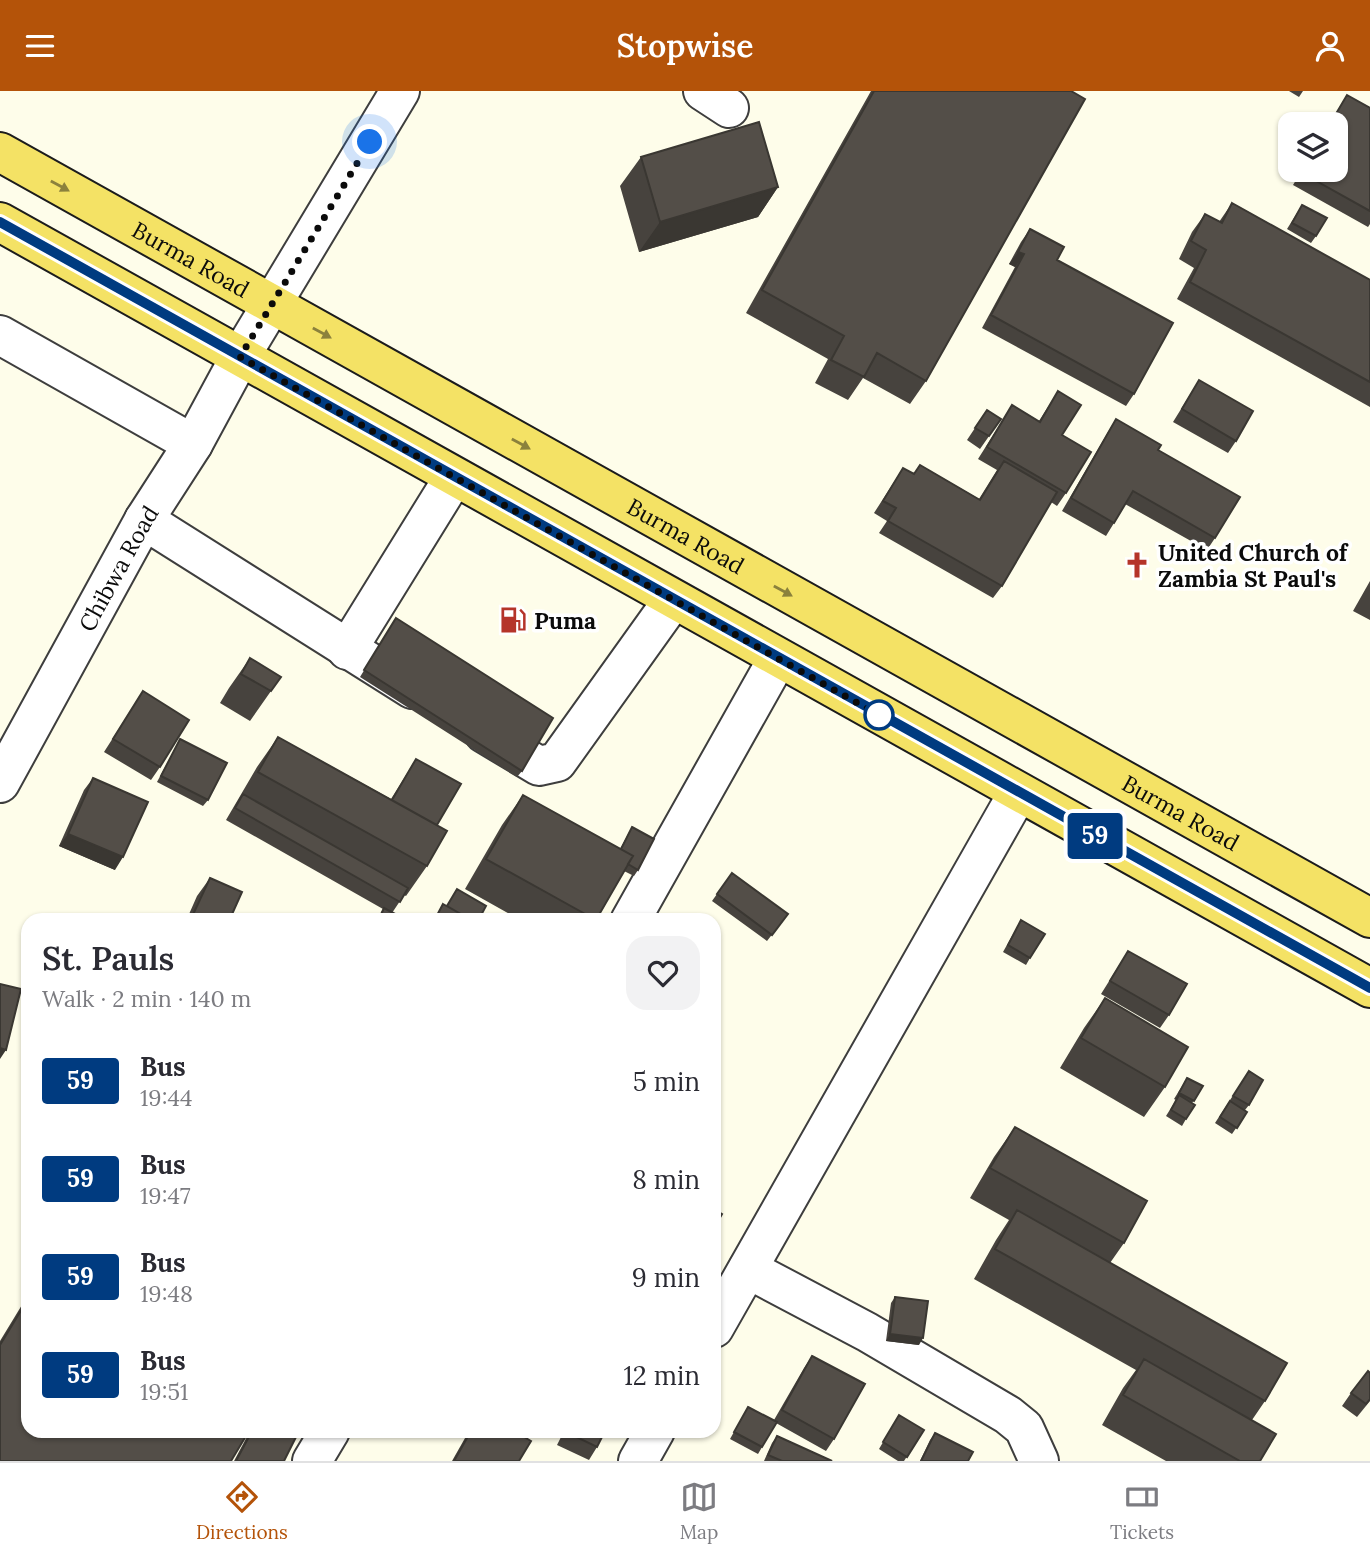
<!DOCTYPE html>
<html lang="en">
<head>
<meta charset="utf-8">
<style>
  body { margin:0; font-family:Lora,serif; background:#f2f2f3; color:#2b2b33; height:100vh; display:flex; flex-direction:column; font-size:26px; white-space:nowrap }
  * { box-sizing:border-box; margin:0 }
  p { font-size:23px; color:#7c7c81 }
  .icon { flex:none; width:38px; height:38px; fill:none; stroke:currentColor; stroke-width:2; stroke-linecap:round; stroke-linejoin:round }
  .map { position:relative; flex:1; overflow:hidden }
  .drawer { position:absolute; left:21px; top:822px; width:700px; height:525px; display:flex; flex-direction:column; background:#fff; border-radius:21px; box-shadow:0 2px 5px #0004 }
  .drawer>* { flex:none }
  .badge { padding:0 14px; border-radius:5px; font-size:24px; line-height:46px }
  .buttons { position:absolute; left:1278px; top:21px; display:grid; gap:14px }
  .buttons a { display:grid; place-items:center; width:70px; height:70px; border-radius:14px; background:#fff; box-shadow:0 2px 5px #0004; font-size:35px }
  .you { position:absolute; width:35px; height:35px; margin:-18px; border:5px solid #fff; border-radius:50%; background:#1a73e8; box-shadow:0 0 0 10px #1a73e833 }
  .map>.badge { position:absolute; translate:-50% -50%; box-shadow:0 0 0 4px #fff }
  .round { display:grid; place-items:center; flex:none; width:74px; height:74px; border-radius:21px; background:#f2f2f3 }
  .headline { display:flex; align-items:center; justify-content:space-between; height:119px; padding:0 21px }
  h1 { font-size:33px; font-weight:600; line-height:52px }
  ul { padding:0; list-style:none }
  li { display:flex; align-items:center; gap:21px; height:98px; padding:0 21px }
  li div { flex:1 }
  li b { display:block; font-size:26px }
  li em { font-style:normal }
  li .badge { min-width:77px; font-weight:700; text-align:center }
  header { display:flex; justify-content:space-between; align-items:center; height:91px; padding:0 21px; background:#b45309; color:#fff; font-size:32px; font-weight:600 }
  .menu { display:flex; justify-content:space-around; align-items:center; height:98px; border-top:2px solid #e1e1e2; background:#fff; font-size:19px; color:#7c7c81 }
  .menu a { display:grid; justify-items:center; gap:4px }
  .menu .selected { color:#b45309 }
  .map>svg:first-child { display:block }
</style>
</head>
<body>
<header><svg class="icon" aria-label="menu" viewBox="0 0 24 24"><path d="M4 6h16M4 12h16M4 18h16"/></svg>Stopwise<svg class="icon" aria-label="person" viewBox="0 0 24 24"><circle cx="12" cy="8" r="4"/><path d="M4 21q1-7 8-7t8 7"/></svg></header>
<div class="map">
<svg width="1370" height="1370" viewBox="0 0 1370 1370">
  <rect width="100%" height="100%" fill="#fefdea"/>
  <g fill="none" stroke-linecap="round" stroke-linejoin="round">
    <g stroke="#3e3e3e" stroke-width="42">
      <g id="minor">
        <path d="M703 0 729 17"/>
        <path d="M0 244 193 353"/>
        <path d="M144 429 412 598"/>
        <path d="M347 559 454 386"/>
        <path d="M484 642 539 675 557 671 673 509"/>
        <path id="s1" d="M0 692 144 429 193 353 240 266 400 0"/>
        <path d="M630 830 778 567"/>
        <path d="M748 1178 867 1241 1008 1324 1024 1337 1039 1370"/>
        <path d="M714 1237 1018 702"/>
        <path d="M312 1370 330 1340"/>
        <path d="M638 1370 655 1340"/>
      </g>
    </g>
    <g stroke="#1c1c1c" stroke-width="42">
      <g id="major">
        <path id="s2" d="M0 61 1370 827"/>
        <path d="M0 131 1370 897"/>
      </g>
    </g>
    <use href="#minor" stroke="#fff" stroke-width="38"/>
    <use href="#major" stroke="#f4e265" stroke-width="38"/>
  </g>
  <path fill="#47433e" d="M871 0H1071L926 290 910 313 863 287 848 309 815 292 828 268 746 222Z
    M1289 0H1303L1299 6Z
    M1347 4 1370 17V133L1368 136 1293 94 1302 79H1335V33H1329Z
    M641 66 778 96 758 126 639 161 620 95Z
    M1232 112 1370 189V316L1177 208 1194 177 1179 168 1192 141 1205 123 1219 131Z
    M1302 114 1316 145 1311 152 1287 138Z
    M1030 138 1057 169 1134 303 1126 315 982 237 1015 176 1009 173 1021 151Z
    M1199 289 1236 350 1228 362 1173 331Z
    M1058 300 1066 402 1057 415 1051 411 1002 495 993 507 879 442 887 430 874 422 903 377 914 383 920 374 979 408 997 379 978 368 1012 314 1039 330Z
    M987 319 1001 328 980 358 967 349Z
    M1116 328 1158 359 1215 447 1207 459 1125 413 1114 432 1106 445 1062 420 1108 341Z
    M1370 490V529L1353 520Z
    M396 527 522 680 517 686 360 586Z
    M250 567 271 600 250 630 220 612 229 597Z
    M143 600 160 676 151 689 104 661Z
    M278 646 391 708 416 668 437 734 427 775 406 805 404 804 392 822 408 830H376L383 818 226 729 257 676Z
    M180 648 208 709 203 715 157 691Z
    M93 687 115 779 59 755 84 699Z
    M523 704 620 758 632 736 638 779 634 785 624 780 596 830H522L465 798 502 734Z
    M732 782 788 823 767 850 712 810Z
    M210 787 229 830H186L197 805Z
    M1021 829 1030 867 1026 874 1003 861Z
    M1128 860 1169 924 1160 937 1101 903Z
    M1105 907 1165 996 1144 1026 1060 977 1084 937Z
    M1249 980V1014L1245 1019 1247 1021 1232 1043 1215 1032Z
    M1187 987 1203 995 1192 1012 1186 1028 1182 1035 1166 1025 1176 1009 1174 1008Z
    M1015 1036 1124 1152 1110 1172 1265 1310 1252 1329 1260 1370H1166L1102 1334 1123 1297 1136 1279 974 1188 996 1149 1009 1129 970 1107 994 1066Z
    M28 1204V1340L0 1370V1250Z
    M895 1206 919 1254 886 1250 891 1212Z
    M812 1265 834 1348 826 1360 776 1332 758 1363 730 1348 748 1316 774 1329 804 1277Z
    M1370 1282V1310L1357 1326 1342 1315 1351 1302Z
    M895 1331 924 1339 904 1370H898L879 1358Z
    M250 1340H299L284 1370H234Z
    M469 1340H514L519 1370H452Z
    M564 1340H605L597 1356 589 1369 557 1354Z
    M935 1342 968 1370H920L930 1349Z
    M777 1345 832 1370H764L772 1352Z"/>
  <path fill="#3a3732" d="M778 96 758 126 639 161 660 131Z
    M1018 161 1024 163 1015 176 1009 173Z
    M68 743 123 766 115 779 59 755Z
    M0 957 6 959 0 968Z
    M890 1243 923 1247 919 1254 886 1250Z"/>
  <path fill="#534e48" stroke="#3a3732" stroke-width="2" d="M874 0H1071L1085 8 926 290 877 262 864 286 831 269 844 245 762 199Z
    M1347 4 1370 17V120L1302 82 1304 79H1335V33H1330Z
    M759 31 778 96 660 131 641 66Z
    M1232 112 1370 189V291L1190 191 1206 159 1191 150 1205 123 1222 132Z
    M1302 114 1327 127 1316 145 1292 132Z
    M1030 138 1064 156 1057 169 1173 232 1134 303 991 224 1024 163 1018 161Z
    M1199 289 1253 320 1236 350 1182 318Z
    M1058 300 1081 314 1062 344 1091 361 1066 402 987 356 1012 314 1040 331Z
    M987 319 1001 328 989 345 975 337Z
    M1116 328 1161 354 1158 359 1240 406 1215 447 1133 400 1114 432 1071 407Z
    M1004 370 1057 401 1002 495 888 430 896 417 883 410 903 377 914 383 920 374 980 409Z
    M396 527 553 627 522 680 364 579Z
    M250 567 281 586 271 600 241 583Z
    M143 600 189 629 160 676 113 648Z
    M278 646 447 740 427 775 258 681Z
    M180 648 227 672 208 709 161 685Z
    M416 668 461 693 437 734 392 709Z
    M93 687 148 711 123 766 68 743Z
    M243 703 408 797 400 811 235 717Z
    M523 704 633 765 596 829 486 768Z
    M632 736 654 748 638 779 628 773 633 765 621 758Z
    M732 782 788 823 772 844 717 803Z
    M210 787 242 801 229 830H190Z
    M457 798 486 815 478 830H473L447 815Z
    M443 813 473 830H434Z
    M384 817 408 830H378Z
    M343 826 350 830H341Z
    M1021 829 1045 843 1030 867 1008 854Z
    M1128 860 1187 893 1169 924 1110 890Z
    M0 893 21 898 6 959 0 957Z
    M1105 907 1188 956 1165 996 1081 947Z
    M714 961 718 963 714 970Z
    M1249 980 1263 989 1249 1014 1233 1005Z
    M1187 987 1203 995 1194 1010 1179 1002Z
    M1179 1004 1195 1014 1186 1028 1171 1019Z
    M1230 1010 1247 1021 1237 1037 1220 1026Z
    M1015 1036 1147 1110 1124 1152 990 1077Z
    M714 1118 722 1123 714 1137Z
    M1017 1119 1287 1272 1265 1310 995 1158Z
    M895 1206 928 1210 923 1247 890 1243Z
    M28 1208V1340H249L231 1370H0V1254Z
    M812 1265 865 1293 834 1348 782 1319Z
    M1144 1268 1276 1343 1260 1370H1240L1123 1304Z
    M1368 1280 1370 1282V1308L1366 1313 1351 1302Z
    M748 1316 777 1331 762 1356 734 1341Z
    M899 1324 924 1339 907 1366 883 1351Z
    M252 1340H299L284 1370H236Z
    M471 1340H514L531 1350 519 1370H454Z
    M567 1340H605L597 1356 566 1341Z
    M935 1342 973 1361 968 1370H921Z
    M777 1345 832 1370H782L768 1364Z"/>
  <defs><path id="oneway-solid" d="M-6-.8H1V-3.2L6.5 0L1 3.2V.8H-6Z" transform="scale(1.75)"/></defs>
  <g fill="#8b813c">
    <use href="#oneway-solid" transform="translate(60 95) rotate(29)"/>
    <use href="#oneway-solid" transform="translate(322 242) rotate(29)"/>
    <use href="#oneway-solid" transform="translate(521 353) rotate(29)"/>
    <use href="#oneway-solid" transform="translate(783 500) rotate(29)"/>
  </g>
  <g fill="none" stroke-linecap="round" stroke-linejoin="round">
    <g stroke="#fff" stroke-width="16">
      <path id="line" d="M0 131 1370 897"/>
    </g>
    <use href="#line" stroke="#003b80" stroke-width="10"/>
    <path stroke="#0b0b0b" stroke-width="7" stroke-dasharray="0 12.6" d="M370 51 240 266 879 624"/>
  </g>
  <defs>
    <g id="church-bare" transform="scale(2.1)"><path d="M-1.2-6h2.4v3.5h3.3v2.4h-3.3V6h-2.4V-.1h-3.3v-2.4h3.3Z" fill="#b53429" stroke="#fff" stroke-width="2.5" paint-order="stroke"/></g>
    <g id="fuel-bare" transform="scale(2.1)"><path d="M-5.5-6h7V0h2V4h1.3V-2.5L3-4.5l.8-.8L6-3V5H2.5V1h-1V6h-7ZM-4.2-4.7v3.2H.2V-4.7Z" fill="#b53429" stroke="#fff" stroke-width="2.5" paint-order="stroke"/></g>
  </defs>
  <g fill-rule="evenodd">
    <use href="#church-bare" x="1137" y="474"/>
    <use href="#fuel-bare" x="513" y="529"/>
  </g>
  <circle fill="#fff" stroke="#003b80" stroke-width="3.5" cx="879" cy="624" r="14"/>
  <g text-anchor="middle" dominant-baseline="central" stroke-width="7" stroke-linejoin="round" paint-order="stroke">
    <g font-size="23" fill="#0b0b0b" stroke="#fff">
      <text stroke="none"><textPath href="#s2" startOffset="219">Burma Road</textPath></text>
      <text stroke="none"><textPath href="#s2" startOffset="786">Burma Road</textPath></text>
      <text stroke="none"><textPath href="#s1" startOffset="245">Chibwa Road</textPath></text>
      <text stroke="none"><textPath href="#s2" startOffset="1353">Burma Road</textPath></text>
    </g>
    <g font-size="23" font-weight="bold" fill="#0b0b0b" stroke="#fff" text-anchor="start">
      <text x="1158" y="461">United Church of<tspan x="1158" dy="26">Zambia St Paul's</tspan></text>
      <text x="534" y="529">Puma</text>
    </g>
  </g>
</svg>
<div class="buttons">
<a><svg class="icon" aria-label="layers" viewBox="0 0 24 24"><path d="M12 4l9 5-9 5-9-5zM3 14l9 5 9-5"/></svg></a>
</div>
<div class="you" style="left:370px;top:51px"></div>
<b class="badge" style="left:1095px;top:745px;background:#003b80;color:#fff">59</b>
<section class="drawer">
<div class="headline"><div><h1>St. Pauls</h1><p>Walk · 2 min · 140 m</p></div><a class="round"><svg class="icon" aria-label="heart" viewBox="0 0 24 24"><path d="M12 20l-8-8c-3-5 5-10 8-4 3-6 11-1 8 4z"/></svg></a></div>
<ul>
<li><span class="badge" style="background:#003b80;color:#fff">59</span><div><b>Bus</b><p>19:44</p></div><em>5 min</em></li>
<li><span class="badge" style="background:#003b80;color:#fff">59</span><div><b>Bus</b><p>19:47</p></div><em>8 min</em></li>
<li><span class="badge" style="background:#003b80;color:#fff">59</span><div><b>Bus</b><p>19:48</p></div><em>9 min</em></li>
<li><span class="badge" style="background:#003b80;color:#fff">59</span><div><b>Bus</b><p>19:51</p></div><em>12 min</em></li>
</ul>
</section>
</div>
<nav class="menu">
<a class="selected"><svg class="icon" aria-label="directions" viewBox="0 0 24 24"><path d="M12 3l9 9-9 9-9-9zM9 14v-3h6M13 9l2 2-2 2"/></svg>Directions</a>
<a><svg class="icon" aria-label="map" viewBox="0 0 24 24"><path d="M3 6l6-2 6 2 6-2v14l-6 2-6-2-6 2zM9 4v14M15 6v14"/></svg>Map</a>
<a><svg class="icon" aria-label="tickets" viewBox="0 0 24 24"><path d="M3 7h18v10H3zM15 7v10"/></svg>Tickets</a>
</nav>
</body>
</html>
